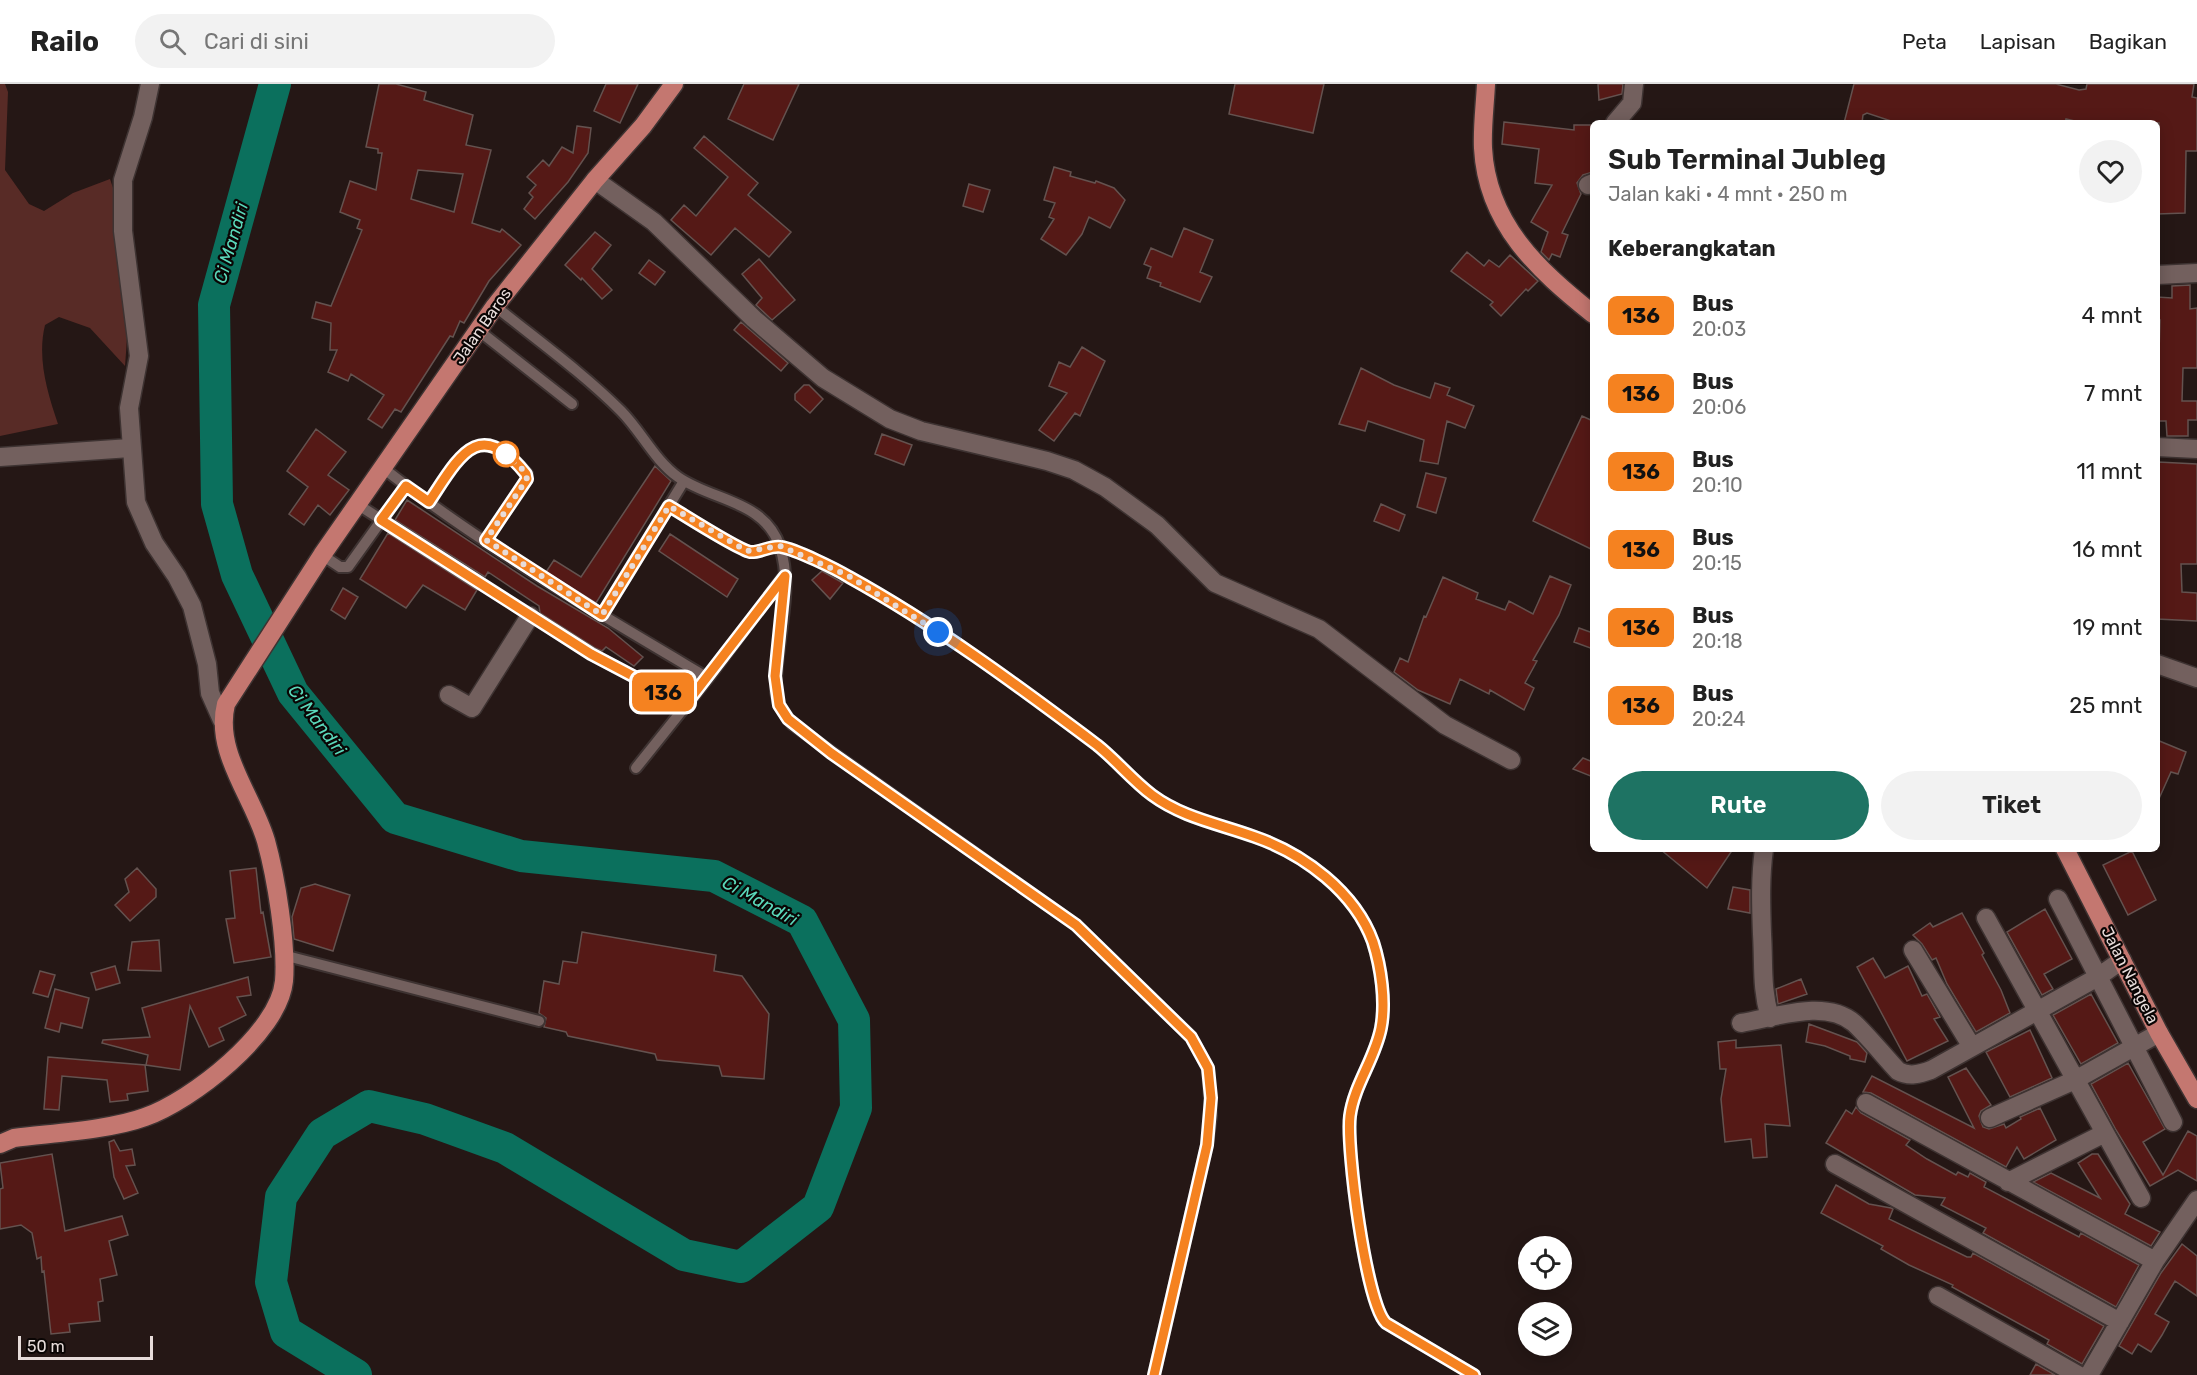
<!DOCTYPE html>
<html lang="id">
<head>
<meta charset="utf-8">
<style>
  body { margin:0; font-family:Rubik,sans-serif; background:#f2f2f2; color:#222; height:100vh; display:flex; flex-direction:column; font-size:22px; white-space:nowrap }
  * { box-sizing:border-box; margin:0 }
  p { font-size:20px; color:#767676 }
  .icon { flex:none; width:33px; height:33px; fill:none; stroke:currentColor; stroke-width:2; stroke-linecap:round; stroke-linejoin:round }
  .map { position:relative; flex:1; overflow:hidden }
  .side { position:absolute; left:1590px; top:36px; width:570px; height:732px; display:flex; flex-direction:column; background:#fff; border-radius:9px; box-shadow:0 3px 15px #0003 }
  .side>* { flex:none }
  .badge { padding:0 12px; border-radius:9px; font-size:21px; line-height:39px }
  .buttons { position:absolute; left:1518px; top:1152px; display:grid; gap:12px }
  .buttons a { display:grid; place-items:center; width:54px; height:54px; border-radius:50%; background:#fff; box-shadow:0 3px 15px #0003; font-size:30px }
  .scale { position:absolute; left:18px; bottom:15px; width:135px; box-sizing:border-box; padding-left:6px; border:3px solid #e7dcda; border-top:0; font-size:16px; line-height:21px; white-space:nowrap; color:#e7dcda; -webkit-text-stroke:4px #0a0504; paint-order:stroke }
  .you { position:absolute; width:30px; height:30px; margin:-15px; border:4px solid #fff; border-radius:50%; background:#1a73e8; box-shadow:0 0 0 9px #1a73e833 }
  .map>.badge { position:absolute; translate:-50% -50%; box-shadow:0 0 0 3px #fff }
  h2 { padding:0 18px; font-size:22px; line-height:54px }
  .round { display:grid; place-items:center; flex:none; width:63px; height:63px; border-radius:32px; background:#f2f2f2 }
  .head { display:flex; align-items:center; justify-content:space-between; height:102px; padding:0 18px }
  h1 { font-size:28px; font-weight:600; line-height:45px }
  .button { display:flex; gap:12px; margin-top:auto; padding:12px 18px }
  .button a { flex:1; height:69px; border-radius:36px; background:#1e7363; color:#fff; font-size:24px; font-weight:600; line-height:69px; text-align:center }
  .button a+a { background:#f2f2f2; color:#222 }
  ul { padding:0; list-style:none }
  li { display:flex; align-items:center; gap:18px; height:78px; padding:0 18px }
  li div { flex:1 }
  li b { display:block; font-size:22px }
  li em { font-style:normal }
  li .badge { min-width:66px; font-weight:700; text-align:center }
  header { display:flex; align-items:center; gap:36px; box-sizing:border-box; height:84px; padding:0 30px; background:#fff; border-bottom:2px solid #e0e0e0 }
  header strong { font-size:28px }
  nav { display:flex; gap:33px; margin-inline-start:auto; font-size:21px }
  .search { width:420px; height:54px; background:#f2f2f2; display:flex; align-items:center; gap:15px; box-sizing:border-box; padding:0 21px; border-radius:33px; color:#767676; font-size:22px }
  .map>svg:first-child { display:block }
</style>
</head>
<body>
<header>
<strong>Railo</strong>
<div class="search"><svg class="icon" aria-label="search" viewBox="0 0 24 24"><circle cx="10" cy="10" r="6"/><path d="M15 15l6 6"/></svg>Cari di sini</div>
<nav><a>Peta</a><a>Lapisan</a><a>Bagikan</a></nav>
</header>
<div class="map">
<svg width="2197" height="1291" viewBox="0 0 2197 1291">
  <rect width="100%" height="100%" fill="#251715"/>
  <path fill="#582b26" d="M0 0H5L8 8 5 86 29 120 44 127 73 109 110 95C131 154 130 221 125 282L90 244 59 233 45 241C37 274 47 308 58 340L0 352Z"/>
  <g fill="none" stroke-linecap="round" stroke-linejoin="round">
    <path stroke="#0b705d" stroke-width="32" d="M275 0 214 221 217 420 237 491 293 609 395 734 521 772 714 792 802 837 854 936 856 1024 818 1123 741 1183 684 1171 505 1064 425 1035 369 1022 322 1050 281 1113 271 1198 286 1248 356 1291"/>
  </g>
  <path fill="#551916" stroke="#64524f" stroke-width="1.5" fill-rule="evenodd" d="M379 0H396L426 8 424 16 473 31 466 61 491 66 472 139 500 148 502 145 521 161 489 197 464 239 460 237 453 253 450 252 401 328 395 325 382 344 368 335 384 311 351 290 348 297 328 288 337 266H330L331 239 312 234 316 218 331 222 362 146 357 144 360 136 340 128 350 97 376 106 382 69H378V65L366 63ZM418 86 463 90 454 128 411 115Z
    M606 0H638L620 39 594 27Z
    M744 0H799L773 56 728 35Z
    M1235 0H1324L1313 49 1229 30Z
    M1598 0H1623L1622 10 1599 16Z
    M1854 0H2056L2079 6 2086 5 2087 0H2194L2192 13 2197 14V67H2186L2185 129 2157 130 2159 39H2083L2066 35 2065 39H1897L1867 29 1863 31 1862 39H1844Z
    M1504 38 1574 46V41H1593V88L1583 91 1577 99 1581 110 1562 149 1568 151 1560 173 1552 170 1549 176 1541 168 1548 148 1531 138 1552 101 1535 99 1539 65 1502 60Z
    M577 42 591 44 588 69 568 98 535 135 524 125 533 113 529 109 536 101 527 93 543 76 549 82 562 63 573 69Z
    M704 52 758 99 748 111 791 148 769 173 735 144 711 171 671 136 684 121 696 132 728 93 694 64Z
    M1054 83 1071 88 1070 92 1095 99 1096 97 1114 104 1125 116 1110 144 1089 133 1082 150 1066 171 1041 155 1054 135 1049 133 1055 119 1044 116Z
    M969 100 990 106 983 128 963 122Z
    M1184 144 1213 156 1200 188 1212 193 1200 218 1160 202 1161 199 1147 194 1151 183 1144 180 1151 164 1172 173Z
    M595 148 611 161 592 185 612 206 602 215 582 194 581 196 565 181Z
    M1467 168 1484 182 1489 176 1499 183 1510 171 1538 197 1528 207 1526 205 1501 232 1490 221 1493 218 1451 187Z
    M759 175 795 216 772 236 756 221 762 214 742 190Z
    M649 176 665 188 655 201 639 189Z
    M2190 201V225L2197 224V284H2183L2182 317H2197V336H2188V352H2167L2166 337H2158L2157 332 2160 236H2157V213L2172 214V202Z
    M741 238 788 279 781 287 734 246Z
    M1082 263 1105 277 1080 332 1075 329 1054 357 1039 346 1067 309 1049 302 1059 278 1070 283Z
    M1361 284 1394 301 1430 314 1435 299 1450 304 1447 311 1474 322 1465 344 1447 337 1438 380 1420 377 1424 356 1368 337 1365 347 1339 340Z
    M804 301H809L823 315 810 329 795 316V310Z
    M1582 332 1593 337V466L1533 437Z
    M316 345 346 368 328 391 349 406 330 431 318 421 304 441 289 430 308 403 287 387Z
    M882 350 912 361 904 381 875 370Z
    M2158 378 2197 380V480H2181L2182 508 2197 509V537L2157 535Z
    M655 382 671 397 596 519 546 488 554 476 581 493Z
    M1426 389 1446 394 1436 429 1417 423Z
    M407 416 537 502 608 544 643 573 634 582 606 563 602 567 595 564 540 529 539 522 488 488 485 493 395 436Z
    M1381 420 1405 431 1399 447 1374 437Z
    M388 449 477 506 465 526 423 501 406 524 360 495Z
    M670 450 738 495 727 513 659 467Z
    M822 487 843 499 830 515 812 496Z
    M1550 492 1571 501 1559 531 1533 576 1537 577 1525 599 1534 604 1524 626 1490 606 1489 610 1460 595 1450 620 1418 606 1394 588 1400 574 1408 578 1424 532 1426 533 1443 493 1478 509 1476 515 1505 526 1509 517 1533 530Z
    M343 504 358 513 345 535 331 526Z
    M1579 544 1593 549V565L1574 558Z
    M2157 656 2186 668 2178 690 2171 688 2157 719Z
    M1583 674 1593 678V693L1573 685Z
    M1660 765H1733L1707 804Z
    M2132 767 2156 816 2128 831 2103 781Z
    M137 784 156 805V813L130 837 115 821 129 808 125 795Z
    M256 784 261 829 263 828 271 873 234 879 226 835 235 834 230 787Z
    M315 800 350 811 333 867 294 855 292 833 301 804Z
    M1733 803 1750 806V829L1728 825Z
    M2045 825 2072 875 2044 890 2053 905 2042 911 2007 848Z
    M1962 829 1984 869 1982 871 2001 906 2010 929 1976 948 1947 900 1936 874 1932 876 1922 860 1913 851 1930 839 1933 843Z
    M582 848 716 871 714 887 742 892 769 930 764 995 722 992 719 982 657 976 655 970 568 952 566 948 544 943 546 934 539 929 544 897 559 900 563 877 577 879Z
    M159 856 161 887 128 886 132 858Z
    M1873 874 1885 894 1908 882 1922 912 1927 910 1940 933 1934 935 1948 957 1907 977 1857 883Z
    M115 882 120 899 96 906 91 889Z
    M40 887 55 891 48 913 33 909Z
    M248 893 251 911 237 913 246 931 219 944 224 956 209 963 190 922 180 986 146 981 148 971 102 959 103 956 150 953 142 924Z
    M1801 895 1807 910 1778 920 1776 905Z
    M55 905 89 914 82 944 61 939 59 948 45 944Z
    M2091 910 2118 959 2081 980 2053 931Z
    M1809 940 1857 958 1867 969 1865 978 1850 975V972L1825 962 1806 958Z
    M2030 946 2052 994 2010 1013 1986 968Z
    M1736 956V964L1781 961 1790 1042 1765 1040 1767 1073 1753 1074 1751 1055 1725 1058 1721 1015 1726 985H1720L1718 958Z
    M48 973 145 981 148 1007 127 1010 128 1016 110 1018 107 996 62 992 59 1026 44 1025Z
    M2128 979 2165 1045 2143 1058 2163 1091 2188 1047 2197 1052V1097L2178 1086 2150 1102 2116 1046 2091 1000Z
    M1966 984 1991 1021 1981 1027 1979 1032 1983 1043 1989 1045 2004 1040 2006 1044 2021 1035 2020 1033 2040 1024 2056 1056 2024 1075 2017 1063 2006 1083 1871 1009 1863 1008 1872 992 1974 1044 1948 993Z
    M1856 1023 1861 1029 1910 1056 1906 1061 1927 1075 1956 1091 1958 1088 1968 1093 1970 1089 1986 1098 1984 1103 2079 1153 2081 1149 2139 1181 2116 1223 1983 1149 1986 1144 1941 1121 1945 1114 1915 1111 1826 1059 1846 1026 1852 1030Z
    M114 1056 120 1067 132 1065 135 1081 126 1082 138 1109 124 1115 114 1093 109 1058Z
    M52 1070 65 1147 122 1132 128 1151 109 1157 117 1191 100 1195 103 1217 98 1218 100 1237 69 1240 70 1248 51 1250 44 1187 42 1188 41 1173 37 1175 32 1149 21 1141 0 1145V1105L3 1104 0 1079Z
    M2092 1070H2098L2130 1120 2125 1130 2160 1148 2151 1162 2033 1098 2051 1089 2100 1114 2078 1079Z
    M1836 1101 1869 1120 1891 1124 1893 1125 1889 1135 1967 1173H1971L1973 1169 2104 1242 2082 1280 2047 1260 2049 1256 1952 1203 1953 1201 1909 1181 1881 1165 1883 1162 1821 1129Z
    M2182 1160 2197 1172V1212L2175 1197 2155 1230 2169 1238 2162 1251 2151 1268 2138 1260 2132 1270 2119 1262 2161 1189Z
    M2036 1280 2055 1291H2030Z"/>
  <g fill="none" stroke-linecap="round" stroke-linejoin="round">
    <g stroke="#3e3332" stroke-width="14">
      <path id="lane" d="M495 222C537 256 583 289 621 327 641 347 655 377 678 393 712 417 765 416 780 463 795 509 774 561 776 608L779 621 792 640 1076 841 1191 953 1208 984 1211 1032 1207 1061 1154 1291
        M478 246 572 320
        M383 384C484 463 598 529 708 594
        M429 418C459 373 479 331 527 390V395L486 456
        M357 420 591 570 686 620
        M669 422C684 431 737 465 750 468 760 469 771 461 781 463 795 465 836 485 849 493 936 541 1017 601 1097 661 1116 676 1132 696 1152 711 1183 734 1220 740 1255 753 1304 770 1355 808 1373 858 1381 883 1386 918 1381 944 1375 975 1354 1001 1350 1032 1346 1063 1366 1220 1386 1239L1474 1291
        M322 471 340 483H348L406 402
        M602 531 684 397
        M636 684 708 594 784 492
        M283 871 539 937"/>
    </g>
    <g stroke="#3e3332" stroke-width="21">
      <path id="street" d="M150 0 143 33 123 96V147L139 272 129 324 136 418 154 459 177 493 192 522 207 580 210 609 222 636
        M1615 39 1632 19 1634 0
        M595 96 654 138 754 235 823 294 890 335 921 347 1047 377 1074 386 1105 403 1157 441 1215 499 1319 545 1445 641 1511 676
        M1588 101 1593 99
        M2157 191 2197 189
        M2157 363 2197 365
        M0 373 130 364
        M2157 580 2197 594
        M449 611 472 624 530 532
        M1764 765C1760 794 1761 821 1762 850 1764 882 1761 903 1770 934
        M2058 815 2173 1038
        M1986 834 2141 1114
        M1913 866 1972 963
        M1741 939C1774 934 1825 914 1854 939 1869 953 1883 971 1898 987 1909 993 1920 990 1931 986L2098 893 2122 876
        M1866 1019 2155 1177
        M1990 1034 2075 996 2159 949
        M1835 1080 2120 1238
        M2008 1098 2105 1049
        M1938 1212 2078 1291
        M2089 1291 2155 1177 2197 1116"/>
    </g>
    <g stroke="#3e3332" stroke-width="21">
      <path id="primary" d="M1486 0C1485 21 1482 43 1483 64 1487 140 1538 186 1593 230
        M2065 765 2159 949 2197 1015
        M0 1060 14 1054C52 1049 110 1046 145 1033 191 1017 279 949 284 897 287 860 276 793 266 757 253 712 214 668 226 620L322 471 495 222 595 96 643 42 674 0"/>
    </g>
    <use href="#lane" stroke="#73605e" stroke-width="10"/>
    <use href="#street" stroke="#73605e" stroke-width="18"/>
    <use href="#primary" stroke="#c47770" stroke-width="18"/>
  </g>
  <g fill="none" stroke-linecap="round" stroke-linejoin="round">
    <g stroke="#fff" stroke-width="14">
      <path id="line" d="M1154 1291 1207 1061 1211 1014 1208 984 1191 953 1076 841 831 669 788 635 779 621 775 592 785 492 686 620 591 570 381 436 406 402 429 418C459 373 479 331 526 390L527 395 486 456 602 531 669 422C684 431 737 465 750 468 760 469 771 461 781 463 795 465 836 485 849 493 936 541 1017 601 1097 661 1116 676 1132 696 1152 711 1183 734 1220 740 1255 753 1304 770 1355 808 1373 858 1381 883 1386 918 1381 944 1375 975 1354 1001 1350 1032 1346 1063 1366 1220 1386 1239L1474 1291"/>
    </g>
    <use href="#line" stroke="#f58220" stroke-width="9"/>
    <path stroke="#e7dcda" stroke-width="6" stroke-dasharray="0 10.8" d="M506 370 522 385 527 395 486 456 602 531 669 422 747 467 780 462 847 491 938 548"/>
  </g>
  <circle fill="#fff" stroke="#f58220" stroke-width="3" cx="506" cy="370" r="12"/>
  <g text-anchor="middle" dominant-baseline="central" stroke-width="4.5" stroke-linejoin="round" paint-order="stroke">
    <g font-size="16" fill="#e7dcda" stroke="#0a0504">
      <text transform="translate(482 242) rotate(-55)">Jalan Baros</text>
      <text transform="translate(2130 891) rotate(63)">Jalan Nangela</text>
    </g>
    <g font-size="18" font-style="italic" fill="#5bd8ba" stroke="#0a0504">
      <text transform="translate(231 159) rotate(-74)">Ci Mandiri</text>
      <text transform="translate(317 636) rotate(53)">Ci Mandiri</text>
      <text transform="translate(760 817) rotate(29)">Ci Mandiri</text>
    </g>
  </g>
</svg>
<div class="buttons">
<a><svg class="icon" aria-label="locate" viewBox="0 0 24 24"><circle cx="12" cy="12" r="6"/><path d="M12 2v4M12 18v4M2 12h4M18 12h4"/></svg></a>
<a><svg class="icon" aria-label="layers" viewBox="0 0 24 24"><path d="M12 4l9 5-9 5-9-5zM3 14l9 5 9-5"/></svg></a>
</div>
<div class="scale">50 m</div>
<div class="you" style="left:938px;top:548px"></div>
<b class="badge" style="left:663px;top:608px;background:#f58220;color:#111">136</b>
<section class="side">
<div class="head"><div><h1>Sub Terminal Jubleg</h1><p>Jalan kaki · 4 mnt · 250 m</p></div><a class="round"><svg class="icon" aria-label="heart" viewBox="0 0 24 24"><path d="M12 20l-8-8c-3-5 5-10 8-4 3-6 11-1 8 4z"/></svg></a></div>
<h2>Keberangkatan</h2>
<ul>
<li><span class="badge" style="background:#f58220;color:#111">136</span><div><b>Bus</b><p>20:03</p></div><em>4 mnt</em></li>
<li><span class="badge" style="background:#f58220;color:#111">136</span><div><b>Bus</b><p>20:06</p></div><em>7 mnt</em></li>
<li><span class="badge" style="background:#f58220;color:#111">136</span><div><b>Bus</b><p>20:10</p></div><em>11 mnt</em></li>
<li><span class="badge" style="background:#f58220;color:#111">136</span><div><b>Bus</b><p>20:15</p></div><em>16 mnt</em></li>
<li><span class="badge" style="background:#f58220;color:#111">136</span><div><b>Bus</b><p>20:18</p></div><em>19 mnt</em></li>
<li><span class="badge" style="background:#f58220;color:#111">136</span><div><b>Bus</b><p>20:24</p></div><em>25 mnt</em></li>
</ul>
<div class="button"><a>Rute</a><a>Tiket</a></div>
</section>
</div>
</body>
</html>
